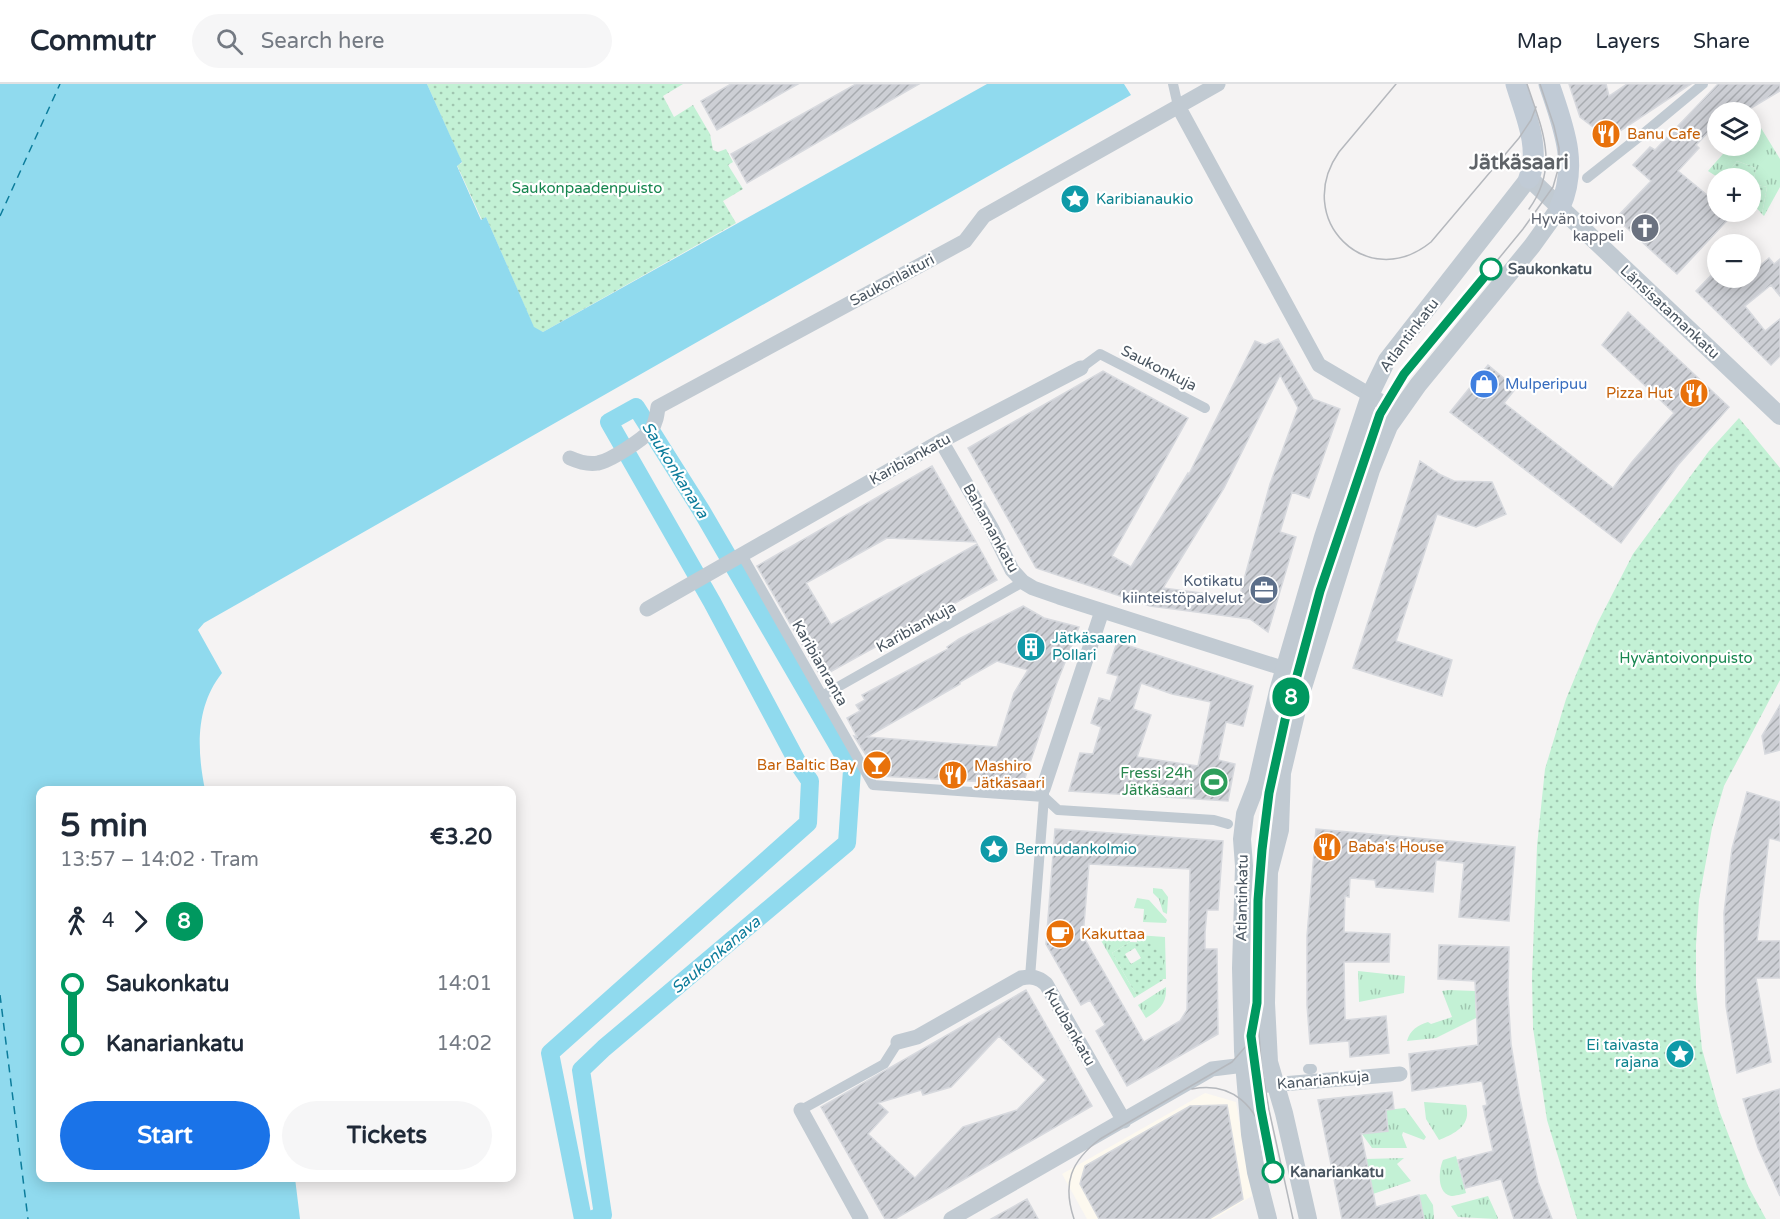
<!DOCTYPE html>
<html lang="en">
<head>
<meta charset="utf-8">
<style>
  body { margin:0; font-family:"Varela Round",sans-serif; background:#f6f6f7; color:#1f2937; height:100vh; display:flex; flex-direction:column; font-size:22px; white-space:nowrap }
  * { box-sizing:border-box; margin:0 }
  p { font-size:20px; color:#747a83 }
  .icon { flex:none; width:33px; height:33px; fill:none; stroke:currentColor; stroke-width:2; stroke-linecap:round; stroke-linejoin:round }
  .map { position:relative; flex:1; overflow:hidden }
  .drawer { position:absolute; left:36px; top:702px; width:480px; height:396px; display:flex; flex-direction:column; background:#fff; border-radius:12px; box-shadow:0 3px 15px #0003 }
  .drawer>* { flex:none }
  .badge { padding:0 12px; border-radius:20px; font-size:21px; line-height:39px }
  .tools { position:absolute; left:1707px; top:18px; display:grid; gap:12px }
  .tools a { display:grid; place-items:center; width:54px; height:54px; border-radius:50%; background:#fff; box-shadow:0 3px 15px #0003; font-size:30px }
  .map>.badge { position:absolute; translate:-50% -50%; box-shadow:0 0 0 3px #fff }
  .legs { display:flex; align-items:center; gap:9px; height:66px; padding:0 24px; font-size:20px }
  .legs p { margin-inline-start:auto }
  .headline { display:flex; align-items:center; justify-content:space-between; height:102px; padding:0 24px }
  h1 { font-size:33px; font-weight:700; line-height:45px }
  .cta { display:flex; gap:12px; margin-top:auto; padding:12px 24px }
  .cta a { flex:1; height:69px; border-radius:36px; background:#1a73e8; color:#fff; font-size:24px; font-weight:700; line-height:69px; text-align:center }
  .cta a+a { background:#f6f6f7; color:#1f2937 }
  ul { padding:0 24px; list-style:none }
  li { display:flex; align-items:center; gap:21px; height:60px; font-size:22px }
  li i { display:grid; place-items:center; width:9px; height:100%; margin:0 8px; background:currentColor }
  li i::after { content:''; width:15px; height:15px; margin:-8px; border:4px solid; border-radius:50%; background:#fff }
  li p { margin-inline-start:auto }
  li:first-child i { background:linear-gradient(#0000 50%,currentColor 0) }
  li:last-child i { background:linear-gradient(currentColor 50%,#0000 0) }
  header { display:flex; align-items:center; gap:36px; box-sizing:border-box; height:84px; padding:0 30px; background:#fff; border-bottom:2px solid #e0e1e3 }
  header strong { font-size:28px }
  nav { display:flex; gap:33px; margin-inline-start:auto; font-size:21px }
  .search { width:420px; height:54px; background:#f6f6f7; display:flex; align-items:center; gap:15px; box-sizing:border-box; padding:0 21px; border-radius:33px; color:#747a83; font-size:22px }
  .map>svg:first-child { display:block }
</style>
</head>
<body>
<header>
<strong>Commutr</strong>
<div class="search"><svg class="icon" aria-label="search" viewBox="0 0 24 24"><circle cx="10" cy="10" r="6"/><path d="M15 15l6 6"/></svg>Search here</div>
<nav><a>Map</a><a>Layers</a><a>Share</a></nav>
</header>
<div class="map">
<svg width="1780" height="1135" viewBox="0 0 1780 1135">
  <defs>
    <pattern id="grass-tufts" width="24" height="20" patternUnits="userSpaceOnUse" patternTransform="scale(1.5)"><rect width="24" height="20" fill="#c3f1d5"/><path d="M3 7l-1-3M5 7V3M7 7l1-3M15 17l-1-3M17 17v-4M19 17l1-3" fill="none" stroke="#a0c6b0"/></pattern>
    <pattern id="park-dots" width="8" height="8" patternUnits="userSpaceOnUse" patternTransform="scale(1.5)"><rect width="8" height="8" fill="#c3f1d5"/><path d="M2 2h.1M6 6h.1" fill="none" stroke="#a0c6b0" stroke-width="1.8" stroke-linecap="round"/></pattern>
    <pattern id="building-hatch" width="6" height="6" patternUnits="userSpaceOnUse" patternTransform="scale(1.5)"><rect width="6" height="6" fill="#cdcfd5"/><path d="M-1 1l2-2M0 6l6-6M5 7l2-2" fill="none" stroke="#a8abb0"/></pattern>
  </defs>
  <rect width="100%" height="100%" fill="#f5f3f3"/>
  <path fill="#fdf9ef" d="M1205 1009 1236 1018 1252 1112 1214 1135H1087L1062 1090Z"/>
  <path fill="url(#grass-tufts)" d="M1761 44 1780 75V103L1764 132 1762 130 1767 103 1753 100 1756 84 1737 77 1724 94H1719L1708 87 1730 62H1750L1751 49Z
    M1153 804 1162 805 1168 813 1167 830 1163 828 1159 815 1153 809Z
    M1137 814 1149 816 1167 836 1166 839 1143 838 1144 825 1134 824Z
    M1100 849 1130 851V858L1112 869 1137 912 1134 914 1099 853Z
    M1137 851 1165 853 1166 895H1163V874L1137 858Z
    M1358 887 1405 892 1404 909 1359 918Z
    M1166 903C1167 920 1159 926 1146 934L1138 921Z
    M1449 906 1475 907 1476 934 1436 954 1407 957C1410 946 1418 941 1428 938L1431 940 1452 933 1442 907Z
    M1424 1018 1466 1021C1472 1042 1454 1050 1439 1056L1426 1035Z
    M1405 1024 1426 1053 1424 1056 1403 1048 1402 1051 1407 1064H1372L1362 1050 1387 1047 1386 1026Z
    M1456 1072 1466 1109C1462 1110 1455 1112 1451 1112 1436 1109 1439 1085 1443 1076Z
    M1404 1074 1397 1080 1411 1097 1373 1110 1365 1075Z
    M1426 1110 1433 1121 1434 1135H1424L1419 1111Z
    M1488 1112 1498 1134 1497 1135 1458 1133 1451 1122Z"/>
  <path fill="url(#park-dots)" fill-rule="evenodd" d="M427 0H683L663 12 674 33 693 21 710 50 713 66 718 68 726 65 733 78 728 81 743 105 723 117 736 139 543 248 534 244 486 133 482 136 457 81 462 79Z
    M1737 77 1756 84 1753 100 1767 103 1762 130 1752 119 1754 109 1751 108 1750 94H1724Z
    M1739 334 1780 384V596L1724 702 1712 744 1699 816 1696 861V904L1702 965 1719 1026 1748 1102 1766 1135H1577L1547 1036 1533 944 1532 893 1537 762 1545 685 1566 615 1597 540 1633 470 1709 367Z
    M1130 858 1154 859 1163 874V896L1137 912 1112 869ZM1135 864 1141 874 1131 880 1125 870Z"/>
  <path fill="#90daee" d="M0 0H427L462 78 457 82 481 136 486 133 534 243 543 248 987 0H1124L1131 11 204 539 198 546 222 589C195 623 197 666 205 706H40V1094H295L300 1135H0Z"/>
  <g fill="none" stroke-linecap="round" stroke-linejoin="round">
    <path stroke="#90daee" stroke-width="18" d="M583 1135 550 969 808 739 810 697 799 681 712 518 609 338 636 323 701 426 852 686 847 759 604 964 581 986 603 1131 593 1135"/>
    <path stroke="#0c7c9b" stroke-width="1.5" stroke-dasharray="8 6" stroke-linecap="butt" d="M0 132 60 0
      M0 911 28 1135"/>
  </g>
  <path fill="url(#building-hatch)" stroke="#d7d9de" stroke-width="1.5" fill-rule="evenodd" d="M731 0H798L717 46 701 17Z
    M856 0H919L747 99 731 70Z
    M1569 0H1606L1609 12 1627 0H1691L1605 57 1597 46 1580 33Z
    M1718 0H1780V7L1748 26 1746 22 1735 28H1718V38L1696 61 1699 64 1678 87 1718 120V128H1735L1677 190 1616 134 1651 97 1633 81 1650 63 1655 66Z
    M1769 174 1774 180 1780 175V212L1771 201 1745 222 1765 247 1780 235V272L1771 281 1696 207 1718 184V194H1750V190Z
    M1628 228 1729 323 1678 381 1621 459 1450 328 1488 281 1516 304 1504 319 1613 404 1632 378 1674 329 1602 261Z
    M1278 255 1313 315 1340 325 1309 414 1292 408 1280 448 1296 453 1268 548 1250 535 1150 522 1036 484 968 364 1103 287 1188 334 1112 472 1131 483 1188 389 1189 390 1255 257 1265 261ZM1280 291 1298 324 1270 400 1239 514 1163 504 1224 404Z
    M1420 377 1441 391 1454 397 1492 398 1506 430 1476 443 1437 430 1396 557 1452 576 1442 612 1353 584Z
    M932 382 976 458 887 454 806 499 831 541 977 460 997 496 821 593 757 482Z
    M1023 522 1044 534 1079 543 1056 601 1023 700 879 692 854 652 857 653 847 634 860 627 856 621 865 616 862 611 948 565 947 563 959 555ZM997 577 1028 586 1014 609 997 663 867 653 960 600V598Z
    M1117 558 1253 602 1243 642 1226 638 1218 676 1235 680 1228 717 1069 707 1080 669 1093 670 1101 643 1091 639 1099 614 1110 617 1118 592 1107 589ZM1141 599 1172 610 1211 618 1198 682 1137 673 1151 631 1133 625Z
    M1780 621V666L1765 670 1762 652Z
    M1747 708 1780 718V757L1769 754 1757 857H1780V894H1756L1771 978 1737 989 1726 922 1724 829 1732 765Z
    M1055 745 1223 757 1218 826H1207L1205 848V865H1217L1218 950 1127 1002 1096 947 1105 941 1090 916 1081 921 1046 860ZM1089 780 1190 785 1187 926 1180 937 1144 958 1083 852Z
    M1316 745 1515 763 1509 837 1459 833 1464 779 1436 776 1433 808 1376 803 1375 796 1350 794 1349 813 1345 812 1344 848 1390 850 1389 878H1344L1345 936 1386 932 1389 969 1350 973 1349 957 1310 960 1307 921V852Z
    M1439 861 1509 863 1508 910 1511 960 1520 1015 1538 1098 1552 1135H1514L1501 1095 1465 1104 1458 1076 1493 1067 1483 1022 1487 1021 1482 997 1412 1007 1409 970 1478 961 1475 897 1438 895Z
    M1026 906 1092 1022 895 1135H885L821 1023ZM999 952 1046 996 1017 1026 963 1043 915 1094 868 1050 888 1028 878 1019 921 1006 923 1011 951 1003Z
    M1780 1005V1112L1758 1064 1743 1015Z
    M1392 1008 1394 1025 1386 1026 1388 1047 1361 1050 1376 1123 1419 1111 1424 1135H1342L1318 1016Z
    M1227 1021 1243 1115 1209 1135H1099L1080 1100 1085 1082 1190 1022Z
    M1027 1115 1038 1135H991Z"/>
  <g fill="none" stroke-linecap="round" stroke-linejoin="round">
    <path stroke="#c1cad2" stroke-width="10" d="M1173 0 1178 22
      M1587 94 1644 49 1703 0
      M1081 284 1100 270 1205 324
      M742 471 873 701 1044 713 1030 893
      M822 612 1023 498
      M1044 708V713L1058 726 1214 736 1228 740
      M1308 985H1312
      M801 1026 884 980 898 958"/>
    <path stroke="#c1cad2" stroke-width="15" d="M1178 22 1319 281 1399 328
      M941 357 992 445 1012 486 1023 498 1033 504 1059 513 1307 592
      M570 374C579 378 588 381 598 379 610 377 642 356 651 346 656 339 657 331 658 323L965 157 984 132 1218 0
      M647 525 941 357 1081 284
      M1043 705 1102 527
      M898 958 917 953 1021 894C1032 892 1038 893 1046 900L1124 1037
      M1246 1003 1400 990
      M801 1026 861 1135
      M951 1135 1212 985 1269 978"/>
    <path stroke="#c1cad2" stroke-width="18" d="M1268 1135 1256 1088 1250 1050 1243 967 1241 884 1244 782 1242 755 1245 730 1257 699 1278 607 1323 453 1370 311 1387 276 1529 94 1780 332
      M1308 1135 1284 1029 1269 978 1266 919 1269 788 1280 746 1282 689 1300 613 1371 386 1389 342 1418 301 1532 162 1560 123"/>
    <path stroke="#c1cbd6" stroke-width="21" d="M1516 0C1525 30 1541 64 1529 94
      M1549 0C1563 42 1579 80 1560 123"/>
    <path stroke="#b5b8bd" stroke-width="1.5" d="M1396 0 1339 68C1292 135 1367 210 1431 158L1519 54 1531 36 1536 23
      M1527 0C1542 45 1560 82 1529 125
      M1192 1005C1233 997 1257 1023 1267 1060
      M1074 1135C1062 1099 1071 1077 1100 1055L1232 978 1248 960 1254 940
      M1293 1135 1269 1026 1261 979 1257 919 1259 792 1266 732 1279 663 1320 507 1380 330 1404 290 1523 145 1553 103 1559 82V64L1554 42 1540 0"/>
  </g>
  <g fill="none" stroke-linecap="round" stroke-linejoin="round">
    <g stroke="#fff" stroke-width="14">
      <path id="line-1" d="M1273 1088 1261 1026 1251 952 1257 919 1258 816 1262 766 1269 709 1285 636 1320 507 1380 330 1404 290 1491 185"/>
    </g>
    <use href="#line-1" stroke="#00985f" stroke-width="9"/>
  </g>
  <defs>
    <g id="restaurant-disc" transform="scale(1.5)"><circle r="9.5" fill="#e8710a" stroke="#fff"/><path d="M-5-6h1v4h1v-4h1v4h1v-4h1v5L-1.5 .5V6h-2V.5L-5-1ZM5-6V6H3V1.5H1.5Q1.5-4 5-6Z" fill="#fff"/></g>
    <g id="sight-disc" transform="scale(1.5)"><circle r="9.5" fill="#0f9aa8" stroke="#fff"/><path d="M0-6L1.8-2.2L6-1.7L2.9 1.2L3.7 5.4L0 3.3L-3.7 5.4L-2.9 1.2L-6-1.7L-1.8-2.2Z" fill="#fff"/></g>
    <g id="church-disc" transform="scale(1.5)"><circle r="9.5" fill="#6b7280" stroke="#fff"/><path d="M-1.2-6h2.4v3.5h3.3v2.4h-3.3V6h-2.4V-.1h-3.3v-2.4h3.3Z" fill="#fff"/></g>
    <g id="shop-disc" transform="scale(1.5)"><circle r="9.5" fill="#3f7fe0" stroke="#fff"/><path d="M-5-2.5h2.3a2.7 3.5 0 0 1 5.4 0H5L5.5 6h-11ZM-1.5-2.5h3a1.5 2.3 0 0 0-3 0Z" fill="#fff"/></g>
    <g id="office-disc" transform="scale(1.5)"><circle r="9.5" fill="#5c6f8a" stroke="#fff"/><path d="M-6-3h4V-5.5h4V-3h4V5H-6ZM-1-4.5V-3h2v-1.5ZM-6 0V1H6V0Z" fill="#fff"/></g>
    <g id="building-disc" transform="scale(1.5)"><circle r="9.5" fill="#0f9aa8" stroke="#fff"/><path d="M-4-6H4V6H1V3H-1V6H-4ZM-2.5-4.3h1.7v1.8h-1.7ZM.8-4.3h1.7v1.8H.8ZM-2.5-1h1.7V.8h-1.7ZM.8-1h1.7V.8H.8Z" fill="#fff"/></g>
    <g id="bar-disc" transform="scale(1.5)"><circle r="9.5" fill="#e8710a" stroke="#fff"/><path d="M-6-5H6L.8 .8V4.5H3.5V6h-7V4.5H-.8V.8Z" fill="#fff"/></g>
    <g id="stadium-disc" transform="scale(1.5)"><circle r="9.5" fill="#2e9e5b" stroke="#fff"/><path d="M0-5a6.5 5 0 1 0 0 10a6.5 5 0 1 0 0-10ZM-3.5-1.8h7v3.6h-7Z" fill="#fff"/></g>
    <g id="cafe-disc" transform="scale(1.5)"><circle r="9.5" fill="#e8710a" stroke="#fff"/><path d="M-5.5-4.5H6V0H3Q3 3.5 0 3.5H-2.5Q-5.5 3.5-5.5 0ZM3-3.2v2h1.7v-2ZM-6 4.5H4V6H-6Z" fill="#fff"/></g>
  </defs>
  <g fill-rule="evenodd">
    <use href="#restaurant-disc" x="1606" y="50"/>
    <use href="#sight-disc" x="1075" y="115"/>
    <use href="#church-disc" x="1645" y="144"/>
    <use href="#shop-disc" x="1484" y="300"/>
    <use href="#restaurant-disc" x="1694" y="309"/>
    <use href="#office-disc" x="1264" y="506"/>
    <use href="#building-disc" x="1031" y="563"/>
    <use href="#bar-disc" x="877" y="681"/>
    <use href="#restaurant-disc" x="953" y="691"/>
    <use href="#stadium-disc" x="1214" y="698"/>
    <use href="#restaurant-disc" x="1327" y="763"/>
    <use href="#sight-disc" x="994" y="765"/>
    <use href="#cafe-disc" x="1060" y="850"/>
    <use href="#sight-disc" x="1680" y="970"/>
  </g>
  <g fill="#fff" stroke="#00985f" stroke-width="3">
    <circle cx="1491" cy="185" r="10"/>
    <circle cx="1273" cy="1088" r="10"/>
  </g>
  <g text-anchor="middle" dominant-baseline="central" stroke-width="4.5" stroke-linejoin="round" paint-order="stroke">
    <g font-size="15" fill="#c56008" stroke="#fff" text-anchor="start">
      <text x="1627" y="50">Banu Cafe</text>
      <text x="1673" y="309" text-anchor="end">Pizza Hut</text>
      <text x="856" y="681" text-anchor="end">Bar Baltic Bay</text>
      <text x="974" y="682">Mashiro<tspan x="974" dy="17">Jätkäsaari</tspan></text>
      <text x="1348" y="763">Baba's House</text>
      <text x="1081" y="850">Kakuttaa</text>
    </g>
    <g font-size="15" fill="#17864f" stroke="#fff">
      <text x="587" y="104">Saukonpaadenpuisto</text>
      <text x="1686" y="574">Hyväntoivonpuisto</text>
    </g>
    <g font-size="15" fill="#0d838f" stroke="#fff" text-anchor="start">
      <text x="1096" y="115">Karibianaukio</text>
      <text x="1052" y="554">Jätkäsaaren<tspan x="1052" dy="17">Pollari</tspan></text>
      <text x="1015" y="765">Bermudankolmio</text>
      <text x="1659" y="961" text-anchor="end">Ei taivasta<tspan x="1659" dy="17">rajana</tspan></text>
    </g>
    <g font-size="15" fill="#5b616d" stroke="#fff" text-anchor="end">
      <text x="1624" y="135">Hyvän toivon<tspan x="1624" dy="17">kappeli</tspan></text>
    </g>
    <g font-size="15" font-weight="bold" fill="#4a5661" stroke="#fff" text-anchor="start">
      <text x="1508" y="185">Saukonkatu</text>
      <text x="1290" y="1088">Kanariankatu</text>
    </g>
    <g font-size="15" fill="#4a5661" stroke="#fff">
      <text transform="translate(892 196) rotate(-28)">Saukonlaituri</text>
      <text transform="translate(1670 228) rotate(43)">Länsisatamankatu</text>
      <text transform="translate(1409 251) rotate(-53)">Atlantinkatu</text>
      <text transform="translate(1159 284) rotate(27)">Saukonkuja</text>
      <text transform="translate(910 375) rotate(-29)">Karibiankatu</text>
      <text transform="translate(991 444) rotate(61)">Bahamankatu</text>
      <text transform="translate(916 543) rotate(-29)">Karibiankuja</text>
      <text transform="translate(820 579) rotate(60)">Karibianranta</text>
      <text transform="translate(1242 814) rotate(-89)">Atlantinkatu</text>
      <text transform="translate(1070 943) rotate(60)">Kuubankatu</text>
      <text transform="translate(1323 996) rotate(-5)">Kanariankuja</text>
    </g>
    <g font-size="15" fill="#366cbe" stroke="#fff" text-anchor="start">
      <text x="1505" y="300">Mulperipuu</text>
    </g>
    <g font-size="15" fill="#4e5e75" stroke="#fff" text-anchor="end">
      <text x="1243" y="497">Kotikatu<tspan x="1243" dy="17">kiinteistöpalvelut</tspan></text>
    </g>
    <g font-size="15" fill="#27864d" stroke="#fff" text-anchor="end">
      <text x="1193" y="689">Fressi 24h<tspan x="1193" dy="17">Jätkäsaari</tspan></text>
    </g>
    <g font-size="16" font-style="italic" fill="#0c7c9b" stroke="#fff">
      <text transform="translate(675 386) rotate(58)">Saukonkanava</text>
      <text transform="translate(716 871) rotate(-40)">Saukonkanava</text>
    </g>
    <g font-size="21" font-weight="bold" fill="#5f6368" stroke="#fff">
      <text x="1519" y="78">Jätkäsaari</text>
    </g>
  </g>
</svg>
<div class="tools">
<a><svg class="icon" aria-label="layers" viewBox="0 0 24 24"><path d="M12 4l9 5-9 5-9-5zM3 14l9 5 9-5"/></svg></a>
<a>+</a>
<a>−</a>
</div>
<b class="badge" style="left:1291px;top:613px;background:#00985f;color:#fff">8</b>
<section class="drawer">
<div class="headline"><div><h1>5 min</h1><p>13:57 – 14:02 · Tram</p></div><b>€3.20</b></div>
<div class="legs"><svg class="icon" aria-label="walk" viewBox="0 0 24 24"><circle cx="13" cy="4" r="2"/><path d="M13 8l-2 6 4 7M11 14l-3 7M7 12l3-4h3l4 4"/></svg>4<svg class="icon" aria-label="forward" viewBox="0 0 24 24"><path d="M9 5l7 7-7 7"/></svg><b class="badge" style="background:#00985f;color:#fff">8</b></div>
<ul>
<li><i style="color:#00985f"></i><b>Saukonkatu</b><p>14:01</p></li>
<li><i style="color:#00985f"></i><b>Kanariankatu</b><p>14:02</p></li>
</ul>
<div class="cta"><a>Start</a><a>Tickets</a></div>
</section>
</div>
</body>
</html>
